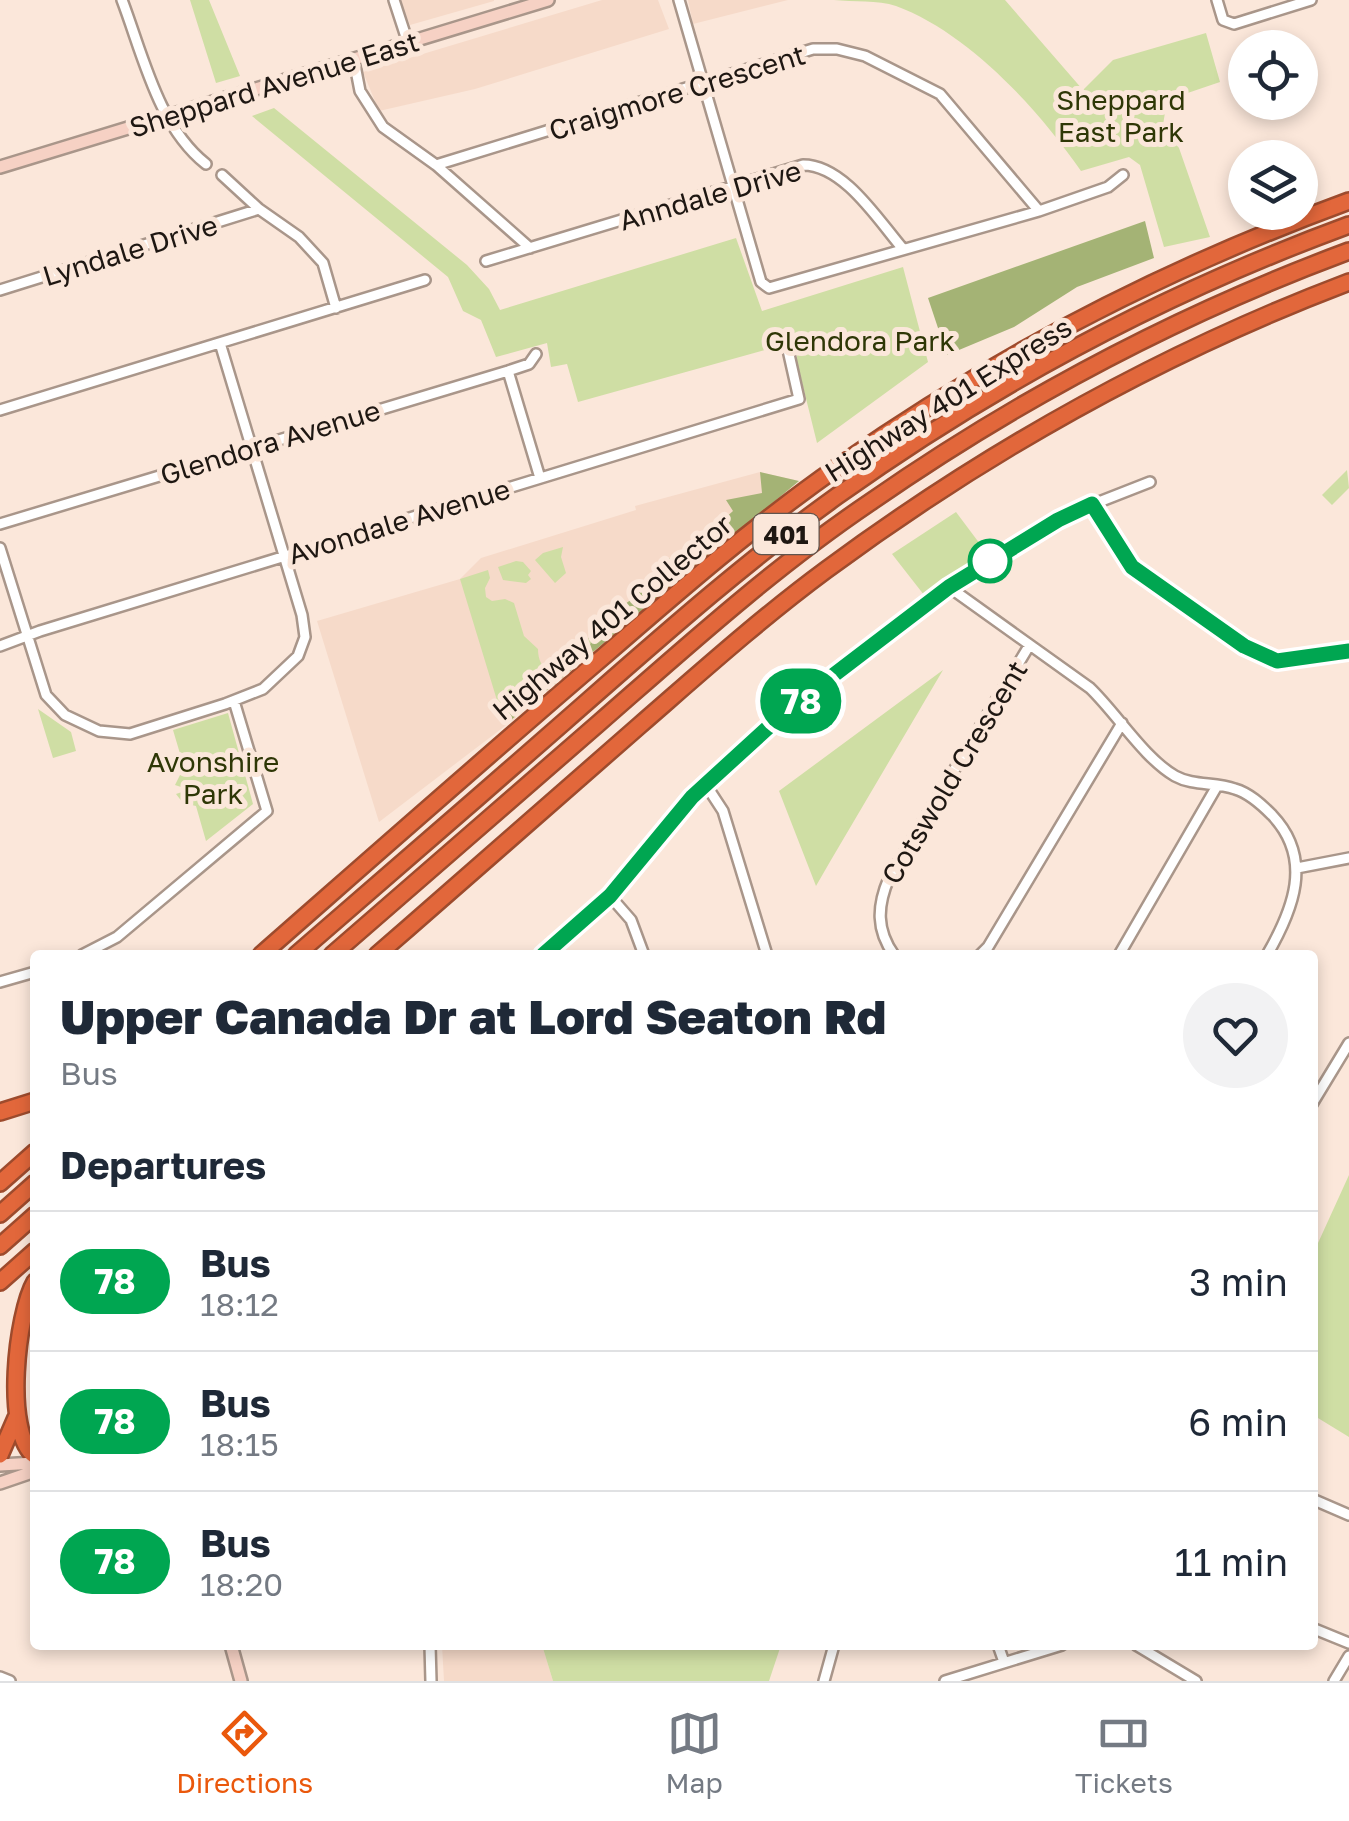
<!DOCTYPE html>
<html lang="en">
<head>
<meta charset="utf-8">
<style>
  body { margin:0; font-family:"Golos Text",sans-serif; background:#f2f2f3; color:#1f2937; height:100vh; display:flex; flex-direction:column; font-size:38px; white-space:nowrap }
  * { box-sizing:border-box; margin:0 }
  p { font-size:32px; color:#747a83 }
  .icon { flex:none; width:55px; height:55px; fill:none; stroke:currentColor; stroke-width:2; stroke-linecap:round; stroke-linejoin:round }
  .map { position:relative; flex:1; overflow:hidden }
  .sheet { position:absolute; left:30px; top:950px; width:1288px; height:700px; display:flex; flex-direction:column; background:#fff; border-radius:10px; box-shadow:0 5px 15px #0003 }
  .sheet>* { flex:none }
  .badge { padding:0 20px; border-radius:32px; font-size:35px; line-height:65px }
  .buttons { position:absolute; left:1228px; top:30px; display:grid; gap:20px }
  .buttons a { display:grid; place-items:center; width:90px; height:90px; border-radius:50%; background:#fff; box-shadow:0 5px 15px #0003; font-size:50px }
  .map>.badge { position:absolute; translate:-50% -50%; box-shadow:0 0 0 5px #fff }
  h2 { padding:0 30px; font-size:38px; line-height:90px }
  .round { display:grid; place-items:center; flex:none; width:105px; height:105px; border-radius:52px; background:#f2f2f3 }
  .overview { display:flex; align-items:center; justify-content:space-between; height:170px; padding:0 30px }
  h1 { font-size:48px; font-weight:800; line-height:75px }
  ul { padding:0; list-style:none }
  li { display:flex; align-items:center; gap:30px; height:140px; padding:0 30px; border-top:2px solid #e0e1e3 }
  li div { flex:1 }
  li b { display:block; font-size:38px }
  li em { font-style:normal }
  li .badge { min-width:110px; font-weight:700; text-align:center }
  .menu { display:flex; justify-content:space-around; align-items:center; height:140px; border-top:2px solid #e0e1e3; background:#fff; font-size:28px; color:#747a83 }
  .menu a { display:grid; justify-items:center; gap:5px }
  .menu .on { color:#ea580c }
  .map>svg:first-child { display:block }
</style>
</head>
<body>
<div class="map">
<svg width="1349" height="1681" viewBox="0 0 1349 1681">
  <rect width="100%" height="100%" fill="#fbe7da"/>
  <path fill="#f6dac9" d="M400 0H494V1L410 25Z
    M602 0H658L669 29 475 89 379 111 363 72Z
    M688 0H788L693 24Z
    M760 472 799 481 526 710 379 822 317 621 460 579 481 558 636 510 635 506Z
    M442 1645H542L553 1681H444Z"/>
  <path fill="#cfdea4" d="M190 0H209L240 76 216 83Z
    M834 0H1005L1083 90 1113 60 1206 33 1220 82 1167 100 1163 125 1179 148 1210 237 1164 247 1140 165 1129 157 1081 171C1038 109 969 33 896 6 878 0 853 2 834 0Z
    M274 108 467 265 489 289 500 310 736 238 762 311 903 267 928 362 817 443 796 358 803 345 797 333H780L765 350 578 402 567 364 551 367 547 343 496 357 481 320 463 311 448 277 252 116Z
    M1347 470 1349 488 1332 505 1322 495Z
    M956 512 986 552 924 595 892 554Z
    M563 547 561 557 566 573 555 583 535 560 543 553Z
    M516 561 523 562 531 571 528 575 531 579 526 583 503 580 498 567Z
    M488 570 490 578 485 588 486 597 492 601 505 599 514 603 524 636 538 649C538 662 544 674 559 667 570 653 567 640 588 638L592 642 503 720 460 579Z
    M943 670 831 860 816 886 779 791Z
    M38 709 71 732 76 751 53 758Z
    M228 713 253 804 206 841 196 806 183 803 176 794 182 792 181 787 175 785 184 767 173 730Z
    M1349 1175V1437L1313 1415V1254Z
    M542 1645H781L769 1681H553Z"/>
  <path fill="#a4b375" d="M1145 221 1154 258 1077 287 1014 327 947 355 928 298Z
    M760 472 799 481 505 725 503 720 591 643 588 638C608 628 617 602 641 596L636 590 670 558 675 563 733 511 726 500 762 493Z"/>
  <g fill="none" stroke-linecap="round" stroke-linejoin="round">
    <g stroke="#a9968a" stroke-width="14">
      <path id="street" d="M122 0C143 55 158 126 206 164
        M394 0 408 43
        M679 0 761 282 769 288 1039 211 1108 187 1123 175
        M1217 0 1223 20 1234 24 1311 0
        M354 60 360 91 383 127 436 165 530 248
        M436 165 813 49H837L865 56 940 94 1039 211
        M222 175 259 209 299 237 323 263 336 308
        M486 261 803 165C844 165 878 220 903 249
        M0 290 259 209
        M508 371 540 478
        M0 410 425 280
        M1092 504 1131 567 1255 652C1288 670 1315 653 1349 650
        M0 524 508 371 529 364 536 354
        M0 548 46 695 65 715 99 731 130 734 225 704 263 689 298 656 305 637 302 615 220 343
        M949 587 1090 688C1117 714 1144 758 1175 776 1193 786 1215 782 1235 789 1249 793 1261 804 1272 815 1314 859 1293 910 1267 955
        M0 646 40 631 799 399 786 341
        M706 785 723 811 767 955
        M1297 868 1349 858
        M610 896 631 920 644 955
        M82 955 117 937 267 811 234 701
        M543 955 610 896 693 797 784 713 949 587 990 561 1076 511 1150 482
        M894 955C876 930 877 906 889 878L1029 646
        M980 955 988 947 1122 723
        M1119 955 1217 786
        M0 982 35 972
        M1312 1104 1349 1043
        M1312 1499 1349 1515
        M1312 1628 1349 1643
        M430 1645 431 1681
        M998 1645 1004 1662
        M1136 1645 1196 1681
        M0 1677 10 1681
        M824 1681 834 1645
        M945 1681 1062 1645
        M1334 1681 1349 1656"/>
    </g>
    <g stroke="#a9968a" stroke-width="16">
      <path id="secondary" d="M0 167 548 0
        M0 1465 35 1463
        M0 1483 35 1471
        M231 1645 241 1681"/>
    </g>
    <g stroke="#9d4b2d" stroke-width="20">
      <path id="highway" d="M261 955C375 855 488 755 604 656 680 590 756 524 839 466 997 355 1169 267 1349 201
        M296 955C386 877 475 800 564 722 653 644 741 565 837 496 995 383 1167 292 1349 225
        M332 955C421 877 511 800 600 722 687 646 773 568 869 503 1017 400 1179 314 1349 251
        M377 955C465 879 552 802 640 725 701 672 761 618 826 570 987 451 1162 353 1349 282
        M0 1112 35 1101
        M0 1183 35 1152
        M0 1214 35 1183
        M0 1246 35 1215
        M0 1282 35 1251
        M35 1282C17 1313 3 1433 35 1456
        M0 1455 16 1418"/>
    </g>
    <use href="#street" stroke="#fff" stroke-width="9"/>
    <use href="#secondary" stroke="#f6d1c4" stroke-width="11"/>
    <use href="#highway" stroke="#e2673b" stroke-width="15"/>
  </g>
  <g fill="none" stroke-linecap="round" stroke-linejoin="round">
    <g stroke="#fff" stroke-width="22">
      <path id="line" d="M543 955 610 896 692 797 784 713 949 587 1058 520 1092 504 1132 567 1244 646 1277 661 1349 651"/>
    </g>
    <use href="#line" stroke="#00a651" stroke-width="15"/>
  </g>
  <circle fill="#fff" stroke="#00a651" stroke-width="5" cx="990" cy="561" r="20"/>
  <g text-anchor="middle" dominant-baseline="central" stroke-width="10" stroke-linejoin="round" paint-order="stroke">
    <rect fill="#fbe7da" stroke="#60554e" stroke-width="2.5" x="753.5" y="514" width="65" height="40" rx="8"/>
    <g font-size="25" font-weight="bold" fill="#1e1712">
      <text x="786" y="534">401</text>
    </g>
    <g font-size="28" fill="#1e1712" stroke="#fbe7da">
      <text transform="translate(274 84) rotate(-17)">Sheppard Avenue East</text>
      <text transform="translate(677 92) rotate(-17)">Craigmore Crescent</text>
      <text transform="translate(710 195) rotate(-16)">Anndale Drive</text>
      <text transform="translate(130 250) rotate(-17)">Lyndale Drive</text>
      <text transform="translate(948 399) rotate(-32)">Highway 401 Express</text>
      <text transform="translate(270 442) rotate(-17)">Glendora Avenue</text>
      <text transform="translate(399 521) rotate(-17)">Avondale Avenue</text>
      <text transform="translate(612 617) rotate(-40)">Highway 401 Collector</text>
      <text transform="translate(954 772) rotate(-59)">Cotswold Crescent</text>
    </g>
    <g font-size="28" fill="#2e3706" stroke="#fbe7da">
      <text x="1121" y="99">Sheppard<tspan x="1121" dy="32">East Park</tspan></text>
      <text x="860" y="340">Glendora Park</text>
      <text x="213" y="761">Avonshire<tspan x="213" dy="32">Park</tspan></text>
    </g>
  </g>
</svg>
<div class="buttons">
<a><svg class="icon" aria-label="locate" viewBox="0 0 24 24"><circle cx="12" cy="12" r="6"/><path d="M12 2v4M12 18v4M2 12h4M18 12h4"/></svg></a>
<a><svg class="icon" aria-label="layers" viewBox="0 0 24 24"><path d="M12 4l9 5-9 5-9-5zM3 14l9 5 9-5"/></svg></a>
</div>
<b class="badge" style="left:801px;top:701px;background:#00a651;color:#fff">78</b>
<section class="sheet">
<div class="overview"><div><h1>Upper Canada Dr at Lord Seaton Rd</h1><p>Bus</p></div><a class="round"><svg class="icon" aria-label="heart" viewBox="0 0 24 24"><path d="M12 20l-8-8c-3-5 5-10 8-4 3-6 11-1 8 4z"/></svg></a></div>
<h2>Departures</h2>
<ul>
<li><span class="badge" style="background:#00a651;color:#fff">78</span><div><b>Bus</b><p>18:12</p></div><em>3 min</em></li>
<li><span class="badge" style="background:#00a651;color:#fff">78</span><div><b>Bus</b><p>18:15</p></div><em>6 min</em></li>
<li><span class="badge" style="background:#00a651;color:#fff">78</span><div><b>Bus</b><p>18:20</p></div><em>11 min</em></li>
</ul>
</section>
</div>
<nav class="menu">
<a class="on"><svg class="icon" aria-label="directions" viewBox="0 0 24 24"><path d="M12 3l9 9-9 9-9-9zM9 14v-3h6M13 9l2 2-2 2"/></svg>Directions</a>
<a><svg class="icon" aria-label="map" viewBox="0 0 24 24"><path d="M3 6l6-2 6 2 6-2v14l-6 2-6-2-6 2zM9 4v14M15 6v14"/></svg>Map</a>
<a><svg class="icon" aria-label="tickets" viewBox="0 0 24 24"><path d="M3 7h18v10H3zM15 7v10"/></svg>Tickets</a>
</nav>
</body>
</html>
